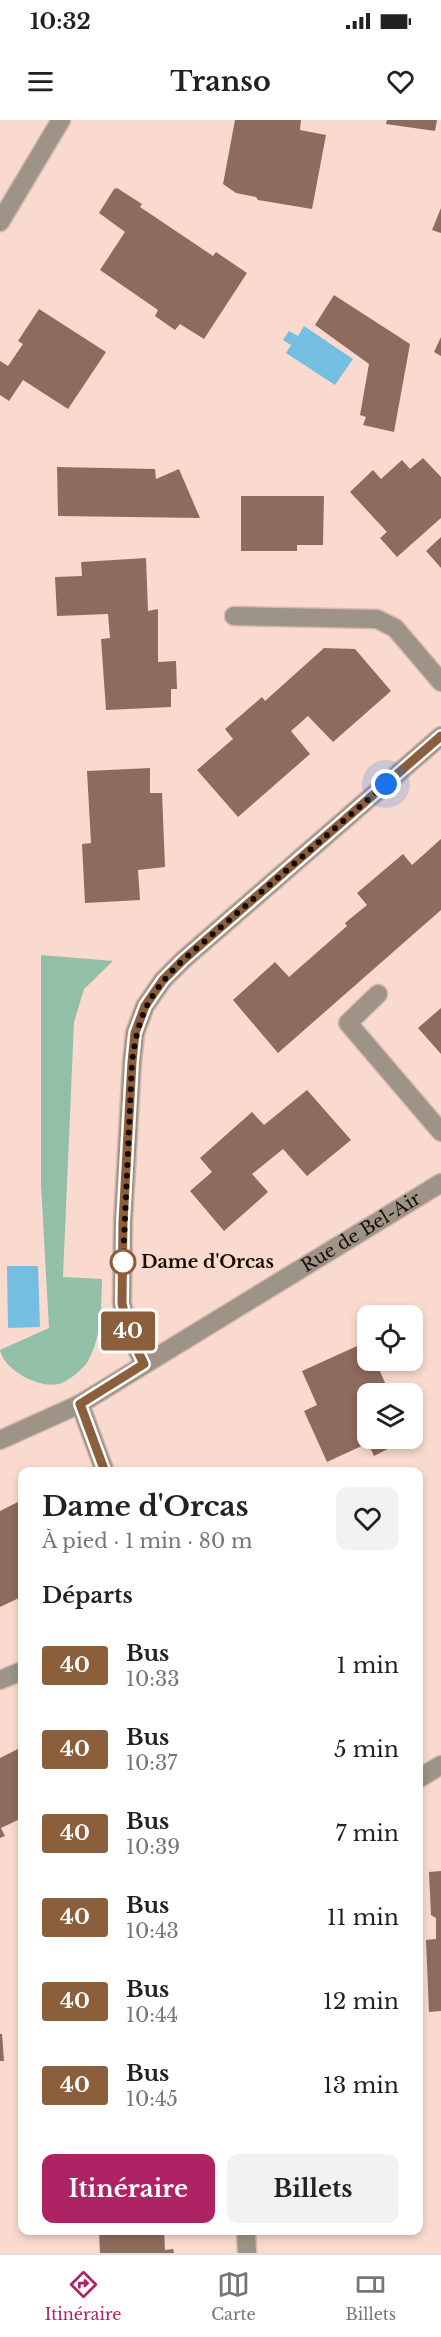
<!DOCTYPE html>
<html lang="fr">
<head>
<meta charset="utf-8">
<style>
  body { margin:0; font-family:"Libre Baskerville",serif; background:#f2f2f2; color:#222; height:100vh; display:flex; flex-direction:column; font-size:22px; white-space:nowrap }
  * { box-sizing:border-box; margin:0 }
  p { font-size:20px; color:#767676 }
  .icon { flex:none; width:33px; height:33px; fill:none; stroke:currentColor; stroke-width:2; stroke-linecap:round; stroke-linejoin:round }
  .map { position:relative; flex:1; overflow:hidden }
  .side { position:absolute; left:18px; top:1347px; width:405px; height:768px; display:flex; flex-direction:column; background:#fff; border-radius:12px; box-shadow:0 3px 9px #0003 }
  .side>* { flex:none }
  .badge { padding:0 12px; border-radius:4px; font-size:21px; line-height:39px }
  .tools { position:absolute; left:357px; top:1185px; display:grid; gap:12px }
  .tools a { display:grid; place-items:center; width:66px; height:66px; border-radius:12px; background:#fff; box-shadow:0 3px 9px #0003; font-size:30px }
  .you { position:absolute; width:30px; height:30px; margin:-15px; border:4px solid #fff; border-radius:50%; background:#1a73e8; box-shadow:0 0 0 9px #1a73e833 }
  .map>.badge { position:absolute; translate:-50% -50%; box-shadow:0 0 0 3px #fff }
  h2 { padding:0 24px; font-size:22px; line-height:54px }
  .round { display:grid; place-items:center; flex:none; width:63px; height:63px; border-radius:12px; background:#f2f2f2 }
  .summary { display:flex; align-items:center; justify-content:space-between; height:102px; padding:0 24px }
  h1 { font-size:28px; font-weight:700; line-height:45px }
  .cta { display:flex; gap:12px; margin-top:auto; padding:12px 24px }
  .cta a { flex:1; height:69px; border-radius:12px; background:#ad2364; color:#fff; font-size:24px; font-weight:700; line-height:69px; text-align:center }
  .cta a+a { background:#f2f2f2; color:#222 }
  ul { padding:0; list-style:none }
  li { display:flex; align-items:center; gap:18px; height:84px; padding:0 24px }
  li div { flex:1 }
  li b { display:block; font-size:22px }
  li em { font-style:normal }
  li .badge { min-width:66px; font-weight:700; text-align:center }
  .status { display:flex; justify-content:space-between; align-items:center; height:42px; padding:0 30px; background:#fff; direction:ltr }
  .status svg { height:16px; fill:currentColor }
  header { display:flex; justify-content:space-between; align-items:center; height:78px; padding:0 24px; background:#fff; font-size:27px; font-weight:700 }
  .tab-bar { display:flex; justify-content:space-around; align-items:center; height:84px; border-top:2px solid #e0e0e0; background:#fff; font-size:16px; color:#767676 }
  .tab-bar a { display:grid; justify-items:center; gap:3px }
  .tab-bar .on { color:#ad2364 }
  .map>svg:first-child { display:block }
</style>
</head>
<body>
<div class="status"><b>10:32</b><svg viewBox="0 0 49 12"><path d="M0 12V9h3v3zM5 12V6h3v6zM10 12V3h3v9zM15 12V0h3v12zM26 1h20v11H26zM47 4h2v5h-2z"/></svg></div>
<header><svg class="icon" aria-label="menu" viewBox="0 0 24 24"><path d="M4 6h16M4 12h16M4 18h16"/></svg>Transo<svg class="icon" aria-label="heart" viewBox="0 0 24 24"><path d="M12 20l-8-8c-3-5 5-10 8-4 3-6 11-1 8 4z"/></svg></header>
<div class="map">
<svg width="441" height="2133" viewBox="0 0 441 2133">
  <rect width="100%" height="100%" fill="#fadace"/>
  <path fill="#91bfa7" d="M41 835 113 841 84 869 74 902 63 1157 102 1159C101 1187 102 1216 88 1241 83 1249 69 1261 59 1264 39 1269 4 1250 0 1230L49 1208 41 1064Z"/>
  <path fill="#74bee1" d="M304 206 353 239 335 265 286 233 291 225 283 220 289 211 298 216Z
    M7 1146H38L40 1207 8 1208Z"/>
  <path fill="#8d6b5d" d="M235 0H301L300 10 326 15 312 89 258 80 256 77 236 73 223 64Z
    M387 0H437L435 11 386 4Z
    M117 68 142 84 140 87 213 136 216 132 247 153 204 219 180 204 175 210 155 196 158 190 100 150 125 112 99 93 114 69Z
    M441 88V113L432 110Z
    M334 175 410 224 394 312 363 305 366 297 360 295 369 244 315 205Z
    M39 189 106 232 68 289 23 260 9 281 0 275V241L8 246 23 224 18 221Z
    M441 217V236L434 232Z
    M423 338 441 357V398L397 437 380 418 387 412 350 372 373 350 381 359 402 340 410 349Z
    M57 347 155 349 156 359 179 349 200 398 58 396Z
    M241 376H324L323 425H297V431H241Z
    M441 417V448L426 431Z
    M146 438 148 491 158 489V542L176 541 177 569H171V587L106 590 101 519 110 518 108 494 57 496 55 457 82 456 81 442Z
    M324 528 355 529 391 571 333 622 308 596 291 611 310 634 238 697 197 650 233 619 225 609 262 577 265 581Z
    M150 648V673H162L165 747 138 750 140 780 85 783 82 724 91 723 87 651Z
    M441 719V790L278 933 233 880 275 842 289 857 347 806 345 803 367 785 357 773 403 734 412 745Z
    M441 888V934L418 908Z
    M307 970 351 1020 307 1056 283 1029 252 1054 268 1072 224 1111 190 1071 212 1052 200 1038 252 992 264 1005Z
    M366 1222 368 1240H375L390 1274H368V1318H409L374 1336 368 1323 327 1342 304 1291 317 1285 302 1251Z
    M22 1380V1484L19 1478 0 1487V1391Z
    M22 1627V1698L1 1708 5 1716 0 1718V1638Z
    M441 1751V1891L429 1892 426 1820 436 1819V1798L431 1795 429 1752Z
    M0 1914H2L4 1941H0Z
    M99 2110H164L165 2130 173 2129 174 2133H100Z"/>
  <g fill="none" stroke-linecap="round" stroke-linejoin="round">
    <g stroke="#d6b9ae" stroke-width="21">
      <g id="minor">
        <path d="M0 102 61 0"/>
        <path d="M234 496 377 499 395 508 441 562"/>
        <path d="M378 874 348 903 441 1012"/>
        <path d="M144 1244 128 1211 122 1183 123 1102 132 942 135 913 145 886 163 860 183 840 441 616"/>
        <path d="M80 1284 105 1352"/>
        <path id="s1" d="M0 1320 80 1284 441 1063"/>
        <path d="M0 1560 22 1551"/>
        <path d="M418 1659 441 1645"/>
        <path d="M246 2110 247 2133"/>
      </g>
    </g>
    <use href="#minor" stroke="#9d9487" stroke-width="18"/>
  </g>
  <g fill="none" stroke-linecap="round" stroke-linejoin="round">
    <g stroke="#fff" stroke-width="14">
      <path id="line" d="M105 1352 80 1284 144 1244 128 1211 122 1183 123 1102 132 942 135 913 145 886 163 860 183 840 441 616"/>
    </g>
    <use href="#line" stroke="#8b5e3c" stroke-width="9"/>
    <path stroke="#190c07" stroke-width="6" stroke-dasharray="0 10.8" d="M123 1142 132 942C138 895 149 873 183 840L386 664"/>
  </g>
  <circle fill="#fff" stroke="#8b5e3c" stroke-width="3" cx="123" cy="1142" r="12"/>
  <g text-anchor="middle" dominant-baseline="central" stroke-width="6" stroke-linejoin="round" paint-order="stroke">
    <g font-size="18" fill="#190c07" stroke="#fadace">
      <text stroke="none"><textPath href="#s1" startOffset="417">Rue de Bel-Air</textPath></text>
    </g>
    <g font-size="18" font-weight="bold" fill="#190c07" stroke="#fadace" text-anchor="start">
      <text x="141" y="1142">Dame d'Orcas</text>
    </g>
  </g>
</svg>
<div class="tools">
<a><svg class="icon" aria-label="locate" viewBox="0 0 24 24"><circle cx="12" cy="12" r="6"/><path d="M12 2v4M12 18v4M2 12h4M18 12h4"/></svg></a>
<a><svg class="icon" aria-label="layers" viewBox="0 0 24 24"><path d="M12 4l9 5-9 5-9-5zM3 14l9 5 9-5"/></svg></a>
</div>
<div class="you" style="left:386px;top:664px"></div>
<b class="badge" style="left:128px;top:1211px;background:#8b5e3c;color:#fff">40</b>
<section class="side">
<div class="summary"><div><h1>Dame d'Orcas</h1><p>À pied · 1 min · 80 m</p></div><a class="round"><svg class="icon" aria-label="heart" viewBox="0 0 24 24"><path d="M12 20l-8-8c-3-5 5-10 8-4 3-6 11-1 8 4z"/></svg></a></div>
<h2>Départs</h2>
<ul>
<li><span class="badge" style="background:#8b5e3c;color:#fff">40</span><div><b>Bus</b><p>10:33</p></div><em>1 min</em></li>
<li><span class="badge" style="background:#8b5e3c;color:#fff">40</span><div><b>Bus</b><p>10:37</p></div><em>5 min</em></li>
<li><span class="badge" style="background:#8b5e3c;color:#fff">40</span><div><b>Bus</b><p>10:39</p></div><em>7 min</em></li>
<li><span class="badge" style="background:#8b5e3c;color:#fff">40</span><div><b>Bus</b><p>10:43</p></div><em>11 min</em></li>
<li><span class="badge" style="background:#8b5e3c;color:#fff">40</span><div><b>Bus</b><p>10:44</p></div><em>12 min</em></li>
<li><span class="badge" style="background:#8b5e3c;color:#fff">40</span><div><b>Bus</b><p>10:45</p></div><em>13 min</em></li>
</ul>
<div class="cta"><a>Itinéraire</a><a>Billets</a></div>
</section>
</div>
<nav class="tab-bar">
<a class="on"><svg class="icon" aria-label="directions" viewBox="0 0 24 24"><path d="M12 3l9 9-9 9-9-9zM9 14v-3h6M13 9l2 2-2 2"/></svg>Itinéraire</a>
<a><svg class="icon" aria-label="map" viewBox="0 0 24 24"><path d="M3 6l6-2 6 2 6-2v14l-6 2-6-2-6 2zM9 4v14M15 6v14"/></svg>Carte</a>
<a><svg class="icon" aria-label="tickets" viewBox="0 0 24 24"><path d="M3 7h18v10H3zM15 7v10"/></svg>Billets</a>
</nav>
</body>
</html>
